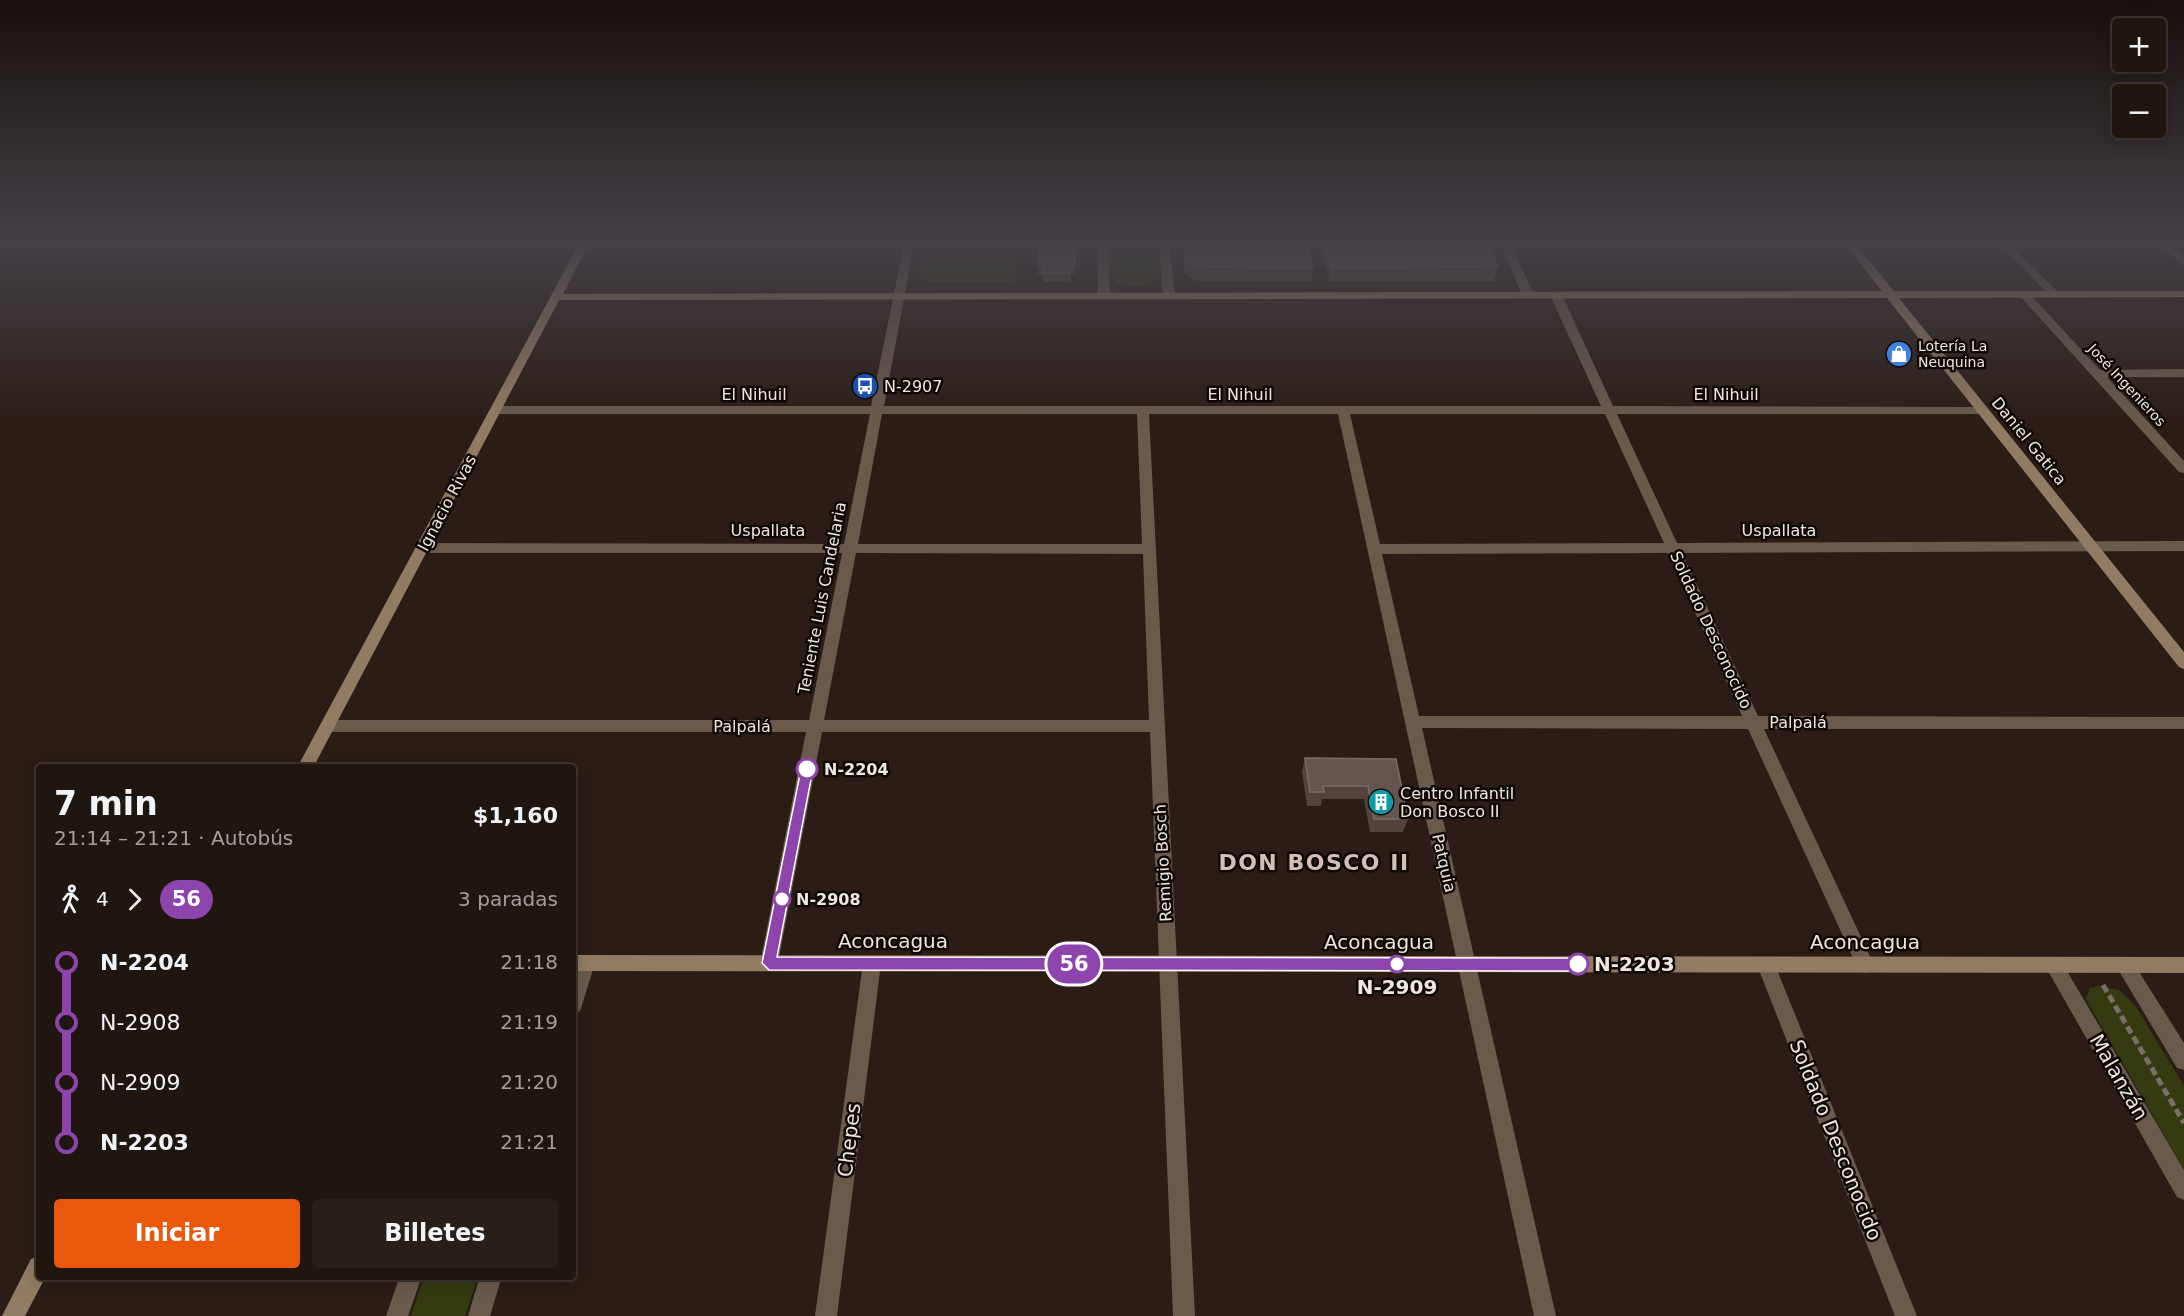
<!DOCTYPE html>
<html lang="es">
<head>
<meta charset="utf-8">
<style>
  body { margin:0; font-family:"DejaVu Sans",sans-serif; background:#281f19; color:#f1f3f6; height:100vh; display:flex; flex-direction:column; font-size:22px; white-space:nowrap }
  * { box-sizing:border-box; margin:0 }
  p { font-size:20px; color:#a29f9f }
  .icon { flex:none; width:33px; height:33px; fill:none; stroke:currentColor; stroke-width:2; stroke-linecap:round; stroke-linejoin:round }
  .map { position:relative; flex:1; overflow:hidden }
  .details { position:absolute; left:36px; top:764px; width:540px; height:516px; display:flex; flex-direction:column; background:#201610; border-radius:6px; box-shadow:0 3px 15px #0003,0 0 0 2px #3d3530 }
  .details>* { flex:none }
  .badge { padding:0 12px; border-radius:20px; font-size:21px; line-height:39px }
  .fabs { position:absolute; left:2112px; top:18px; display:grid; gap:12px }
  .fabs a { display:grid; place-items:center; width:54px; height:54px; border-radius:6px; background:#201610; box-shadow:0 3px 15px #0003,0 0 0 2px #3d3530; font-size:30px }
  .map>.badge { position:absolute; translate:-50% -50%; box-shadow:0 0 0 3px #fff }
  .legs { display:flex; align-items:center; gap:9px; height:66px; padding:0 18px; font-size:20px }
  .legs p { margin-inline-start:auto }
  .head { display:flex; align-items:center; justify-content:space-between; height:102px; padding:0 18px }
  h1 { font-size:33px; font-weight:700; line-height:45px }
  .cta { display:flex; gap:12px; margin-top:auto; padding:12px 18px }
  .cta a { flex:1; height:69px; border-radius:6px; background:#ea580c; color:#fff; font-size:24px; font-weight:700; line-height:69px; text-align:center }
  .cta a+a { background:#281f19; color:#f1f3f6 }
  ul { padding:0 18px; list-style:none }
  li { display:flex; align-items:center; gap:21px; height:60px; font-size:22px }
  li i { display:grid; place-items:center; width:9px; height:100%; margin:0 8px; background:currentColor }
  li i::after { content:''; width:15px; height:15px; margin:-8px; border:4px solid; border-radius:50%; background:#201610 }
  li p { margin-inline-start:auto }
  li:first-child i { background:linear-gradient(#0000 50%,currentColor 0) }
  li:last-child i { background:linear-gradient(currentColor 50%,#0000 0) }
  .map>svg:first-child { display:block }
</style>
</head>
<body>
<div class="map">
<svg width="2184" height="1316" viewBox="0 0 2184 1316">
  <rect width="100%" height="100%" fill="#2b1d16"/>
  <path fill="#353a11" d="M924 240H1018L1015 282H928L918 276Z
    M1110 240H1160L1161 278 1141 287 1117 283 1110 273Z
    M1207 240H1271L1274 255H1209Z
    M2103 985 2120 991 2135 1005 2184 1086V1169L2089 1005 2086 998 2090 988Z
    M424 1277H478L465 1316H411Z"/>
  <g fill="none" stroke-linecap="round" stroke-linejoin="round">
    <path stroke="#7b6e68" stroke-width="5" stroke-dasharray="8 4" stroke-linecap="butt" d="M2103 985 2184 1123"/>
    <path fill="#695a4c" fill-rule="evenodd" d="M905 240H915L884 406H1601L1550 295 1556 292 1562 295 1613 406 1987 407 1989 410 1983 414H1617L1677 543 2184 541V551L1682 553 1758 716 2184 717V729H1764L1874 965 1871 971 1865 973 1859 971 1748 729 1422 728 1556 1316H1534L1338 414H1149L1195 1316H1173L1150 732H822L778 963 775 969 769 971 763 969 760 963 806 732H328L322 730 320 726 322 722 328 720H809L842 553H423L416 548 423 543 844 544 870 414H496L490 410 496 406H871ZM882 414H1137L1142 544H858ZM1350 414H1605L1664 543 1380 544ZM856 553 1143 554 1149 720H824ZM1668 553 1742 716H1419L1382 554Z
      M1098 240H1108L1110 296 1104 299 1098 296Z
      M1159 240H1169L1175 296 1169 299 1163 296Z
      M1499 240H1509L1534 295 1532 297H1524L1522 295Z
      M1996 240H2006L2058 292V296H2050Z
      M2153 240H2164L2184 257V266Z
      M2024 291 2028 292 2100 370 2184 369V377H2107L2184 461V473L2179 472 2020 296 2018 294Z
      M586 955 592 957 595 963 582 1005 580 1011 573 1014V975L580 957Z
      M872 955 878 957 881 963 837 1316H815L863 963 866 957Z
      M1766 957 1772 959 1775 965 1917 1316H1895L1757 965 1760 959Z
      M2054 957 2060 959 2184 1170V1200L2177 1197 2048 971 2045 965 2048 959Z
      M2125 957 2131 959 2184 1043V1070L2177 1068 2119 971 2116 965 2119 959Z
      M400 1276H422L408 1316H386Z
      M480 1276H502L490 1316H468Z"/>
    <path fill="#927b63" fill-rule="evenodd" d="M581 240H591L563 294 1882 291 1842 240H1852L1894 291H2184V297L1899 298 2184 652V669L2179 667 1887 298 559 300 314 766H298Z
      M573 955 2184 957V973L573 971Z
      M39 1256V1276H46L25 1316H2L31 1259Z"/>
  </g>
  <path fill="#53433c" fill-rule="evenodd" d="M1017 240H1081V251H1075V274H1071V282H1043V275H1038V245H1017Z
    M1319 240H1486L1498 267 1494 281H1330ZM1359 246H1416L1417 247H1360Z
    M1185 248 1313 268 1311 281H1197L1185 274 1184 262Z
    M1305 758 1396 759 1408 819 1403 832H1370L1364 799H1322L1321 806H1307L1302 772Z"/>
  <path fill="#64554e" stroke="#7a6c65" stroke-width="1.5" d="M1039 240H1080V242H1075V265H1071L1070 273H1043V266H1038Z
    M1325 240H1357L1360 247H1424L1422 240H1486L1498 267 1332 268Z
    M1308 247 1313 268 1198 267 1186 261 1185 248Z
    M1305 758 1396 759 1408 819H1374L1368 786H1323L1324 792H1310Z"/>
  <linearGradient id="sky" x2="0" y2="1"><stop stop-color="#18100c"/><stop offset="0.57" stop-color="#444047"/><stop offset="1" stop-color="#444047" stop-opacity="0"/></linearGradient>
  <rect width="2184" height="424" fill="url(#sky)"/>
  <path fill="#8e44ad" stroke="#fff" stroke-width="1.5" d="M807 764 813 769 777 957 1578 958 1585 964 1578 971 769 970 762 963 801 769Z"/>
  <defs>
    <g id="shop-disc" transform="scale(1.35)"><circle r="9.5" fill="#3f7fe0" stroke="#0f0906"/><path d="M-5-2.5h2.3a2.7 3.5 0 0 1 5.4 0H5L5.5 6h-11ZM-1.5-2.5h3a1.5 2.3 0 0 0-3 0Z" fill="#fff"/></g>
    <g id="bus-disc" transform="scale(1.35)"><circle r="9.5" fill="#1a4fb4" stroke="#0f0906"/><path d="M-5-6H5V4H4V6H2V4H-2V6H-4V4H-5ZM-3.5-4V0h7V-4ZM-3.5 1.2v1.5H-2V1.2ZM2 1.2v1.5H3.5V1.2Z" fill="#fff"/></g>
    <g id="building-disc" transform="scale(1.35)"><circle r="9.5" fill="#0f9aa8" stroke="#0f0906"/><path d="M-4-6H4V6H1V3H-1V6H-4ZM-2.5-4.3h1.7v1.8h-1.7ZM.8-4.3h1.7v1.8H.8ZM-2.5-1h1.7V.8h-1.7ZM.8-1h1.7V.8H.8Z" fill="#fff"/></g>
  </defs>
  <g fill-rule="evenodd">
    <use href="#shop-disc" x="1899" y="354"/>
    <use href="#bus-disc" x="865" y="386"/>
    <use href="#building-disc" x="1381" y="802"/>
  </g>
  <g fill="#fff" stroke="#8e44ad" stroke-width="3">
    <circle cx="807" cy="769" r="10"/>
    <circle cx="782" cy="899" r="8"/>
    <circle cx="1397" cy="964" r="8"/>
    <circle cx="1578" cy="964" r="10"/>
  </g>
  <g text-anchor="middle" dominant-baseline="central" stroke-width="5" stroke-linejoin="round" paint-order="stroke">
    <g font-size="14" fill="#f0e6e1" stroke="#0f0906" text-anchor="start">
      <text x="1918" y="346">Lotería La<tspan x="1918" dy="16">Neuquina</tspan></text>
    </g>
    <g font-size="14" fill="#f0e6e1" stroke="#0f0906">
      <text transform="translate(2127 385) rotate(47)">José Ingenieros</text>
    </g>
    <g font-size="16" fill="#f0e6e1" stroke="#0f0906" text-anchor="start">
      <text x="884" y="386">N-2907</text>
      <text x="1400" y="793">Centro Infantil<tspan x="1400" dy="18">Don Bosco II</tspan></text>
    </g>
    <g font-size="16" fill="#f0e6e1" stroke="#0f0906">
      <text x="754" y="394">El Nihuil</text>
      <text x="1240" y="394">El Nihuil</text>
      <text x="1726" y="394">El Nihuil</text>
      <text transform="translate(2029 441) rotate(51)">Daniel Gatica</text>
      <text transform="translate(447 503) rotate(-62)">Ignacio Rivas</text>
      <text x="768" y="530">Uspallata</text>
      <text x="1779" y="530">Uspallata</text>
      <text transform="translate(822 598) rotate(-79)">Teniente Luis Candelaria</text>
      <text transform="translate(1711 630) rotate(65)">Soldado Desconocido</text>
      <text x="1798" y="722">Palpalá</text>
      <text x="742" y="726">Palpalá</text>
      <text transform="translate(1163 863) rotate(-93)">Remigio Bosch</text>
      <text transform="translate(1444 863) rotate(77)">Patquia</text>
    </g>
    <g font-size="16" font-weight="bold" fill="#f0e6e1" stroke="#0f0906" text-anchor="start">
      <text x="824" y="769">N-2204</text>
      <text x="796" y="899">N-2908</text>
    </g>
    <g font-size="20" fill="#f0e6e1" stroke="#0f0906">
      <text x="893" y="941">Aconcagua</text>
      <text x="1379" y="942">Aconcagua</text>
      <text x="1865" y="942">Aconcagua</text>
      <text transform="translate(2119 1077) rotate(60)">Malanzán</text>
      <text transform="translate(849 1140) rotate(-83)">Chepes</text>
      <text transform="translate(1836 1140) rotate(68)">Soldado Desconocido</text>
    </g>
    <g font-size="20" font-weight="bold" fill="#f0e6e1" stroke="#0f0906" text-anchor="start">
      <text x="1594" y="964">N-2203</text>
      <text x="1397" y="987" text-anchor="middle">N-2909</text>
    </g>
    <g font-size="22" font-weight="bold" letter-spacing="1.5" fill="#d3bfb5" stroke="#0f0906">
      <text x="1314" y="862">DON BOSCO II</text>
    </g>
  </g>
</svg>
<div class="fabs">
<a>+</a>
<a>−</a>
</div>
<b class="badge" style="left:1074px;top:964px;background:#8e44ad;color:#fff">56</b>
<section class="details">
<div class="head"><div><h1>7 min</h1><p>21:14 – 21:21 · Autobús</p></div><b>$1,160</b></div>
<div class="legs"><svg class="icon" aria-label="walk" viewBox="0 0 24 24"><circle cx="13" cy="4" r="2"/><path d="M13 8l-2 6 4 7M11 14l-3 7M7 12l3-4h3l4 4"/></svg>4<svg class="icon" aria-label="forward" viewBox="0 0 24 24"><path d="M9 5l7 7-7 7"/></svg><b class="badge" style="background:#8e44ad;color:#fff">56</b><p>3 paradas</p></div>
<ul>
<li><i style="color:#8e44ad"></i><b>N-2204</b><p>21:18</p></li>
<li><i style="color:#8e44ad"></i><span>N-2908</span><p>21:19</p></li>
<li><i style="color:#8e44ad"></i><span>N-2909</span><p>21:20</p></li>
<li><i style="color:#8e44ad"></i><b>N-2203</b><p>21:21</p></li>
</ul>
<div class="cta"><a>Iniciar</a><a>Billetes</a></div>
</section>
</div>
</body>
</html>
